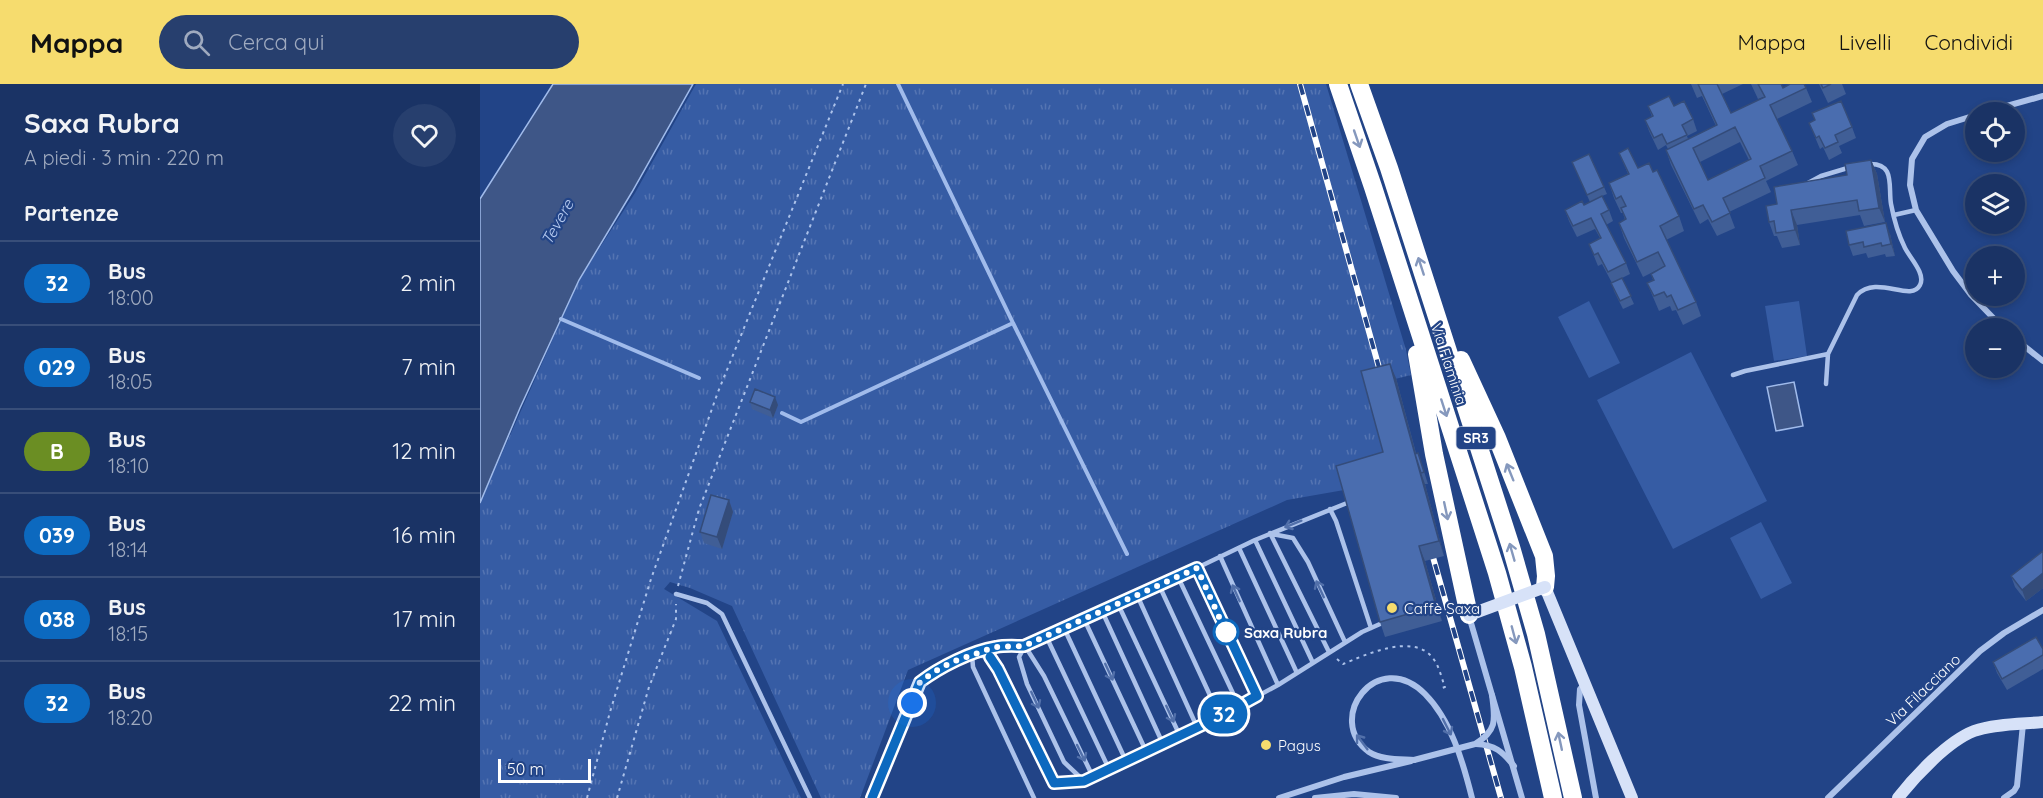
<!DOCTYPE html>
<html lang="it">
<head>
<meta charset="utf-8">
<style>
  body { margin:0; font-family:Quicksand,sans-serif; background:#273f6e; color:#f1f3f6; height:100vh; display:flex; flex-direction:column; font-size:22px; white-space:nowrap }
  * { box-sizing:border-box; margin:0 }
  p { font-size:20px; color:#9faabf }
  .icon { flex:none; width:33px; height:33px; fill:none; stroke:currentColor; stroke-width:2; stroke-linecap:round; stroke-linejoin:round }
  .map { position:relative; flex:1; overflow:hidden }
  .panel { display:flex; flex-direction:column; background:#1a3365; width:480px }
  .panel>* { flex:none }
  .badge { padding:0 12px; border-radius:20px; font-size:21px; line-height:39px }
  .controls { position:absolute; left:1485px; top:18px; display:grid; gap:12px }
  .controls a { display:grid; place-items:center; width:60px; height:60px; border-radius:50%; background:#1a3365; box-shadow:0 3px 9px #0003,0 0 0 2px #384e79; font-size:30px }
  .scale { position:absolute; left:18px; bottom:15px; width:93px; box-sizing:border-box; padding-left:6px; border:3px solid #fff; border-top:0; font-size:16px; line-height:21px; white-space:nowrap; color:#fff; -webkit-text-stroke:4px #224487; paint-order:stroke }
  .you { position:absolute; width:30px; height:30px; margin:-15px; border:4px solid #fff; border-radius:50%; background:#1a73e8; box-shadow:0 0 0 9px #1a73e833 }
  .map>.badge { position:absolute; translate:-50% -50%; box-shadow:0 0 0 3px #fff }
  h2 { padding:0 24px; font-size:22px; line-height:54px }
  .round { display:grid; place-items:center; flex:none; width:63px; height:63px; border-radius:32px; background:#273f6e }
  .overview { display:flex; align-items:center; justify-content:space-between; height:102px; padding:0 24px }
  h1 { font-size:28px; font-weight:800; line-height:45px }
  ul { padding:0; list-style:none }
  li { display:flex; align-items:center; gap:18px; height:84px; padding:0 24px; border-top:2px solid #384e79 }
  li div { flex:1 }
  li b { display:block; font-size:22px }
  li em { font-style:normal }
  li .badge { min-width:66px; font-weight:700; text-align:center }
  header { display:flex; align-items:center; gap:36px; box-sizing:border-box; height:84px; padding:0 30px; background:#f6dc6e; color:#111 }
  header strong { font-size:28px }
  nav { display:flex; gap:33px; margin-inline-start:auto; font-size:21px }
  .search { width:420px; height:54px; background:#273f6e; display:flex; align-items:center; gap:15px; box-sizing:border-box; padding:0 21px; border-radius:33px; color:#9faabf; font-size:22px }
  main { display:flex; flex:1; min-height:0 }
  .map>svg:first-child { display:block }
</style>
</head>
<body>
<header>
<strong>Mappa</strong>
<div class="search"><svg class="icon" aria-label="search" viewBox="0 0 24 24"><circle cx="10" cy="10" r="6"/><path d="M15 15l6 6"/></svg>Cerca qui</div>
<nav><a>Mappa</a><a>Livelli</a><a>Condividi</a></nav>
</header>
<main>
<section class="panel">
<div class="overview"><div><h1>Saxa Rubra</h1><p>A piedi · 3 min · 220 m</p></div><a class="round"><svg class="icon" aria-label="heart" viewBox="0 0 24 24"><path d="M12 20l-8-8c-3-5 5-10 8-4 3-6 11-1 8 4z"/></svg></a></div>
<h2>Partenze</h2>
<ul>
<li><span class="badge" style="background:#0c69bf;color:#fff">32</span><div><b>Bus</b><p>18:00</p></div><em>2 min</em></li>
<li><span class="badge" style="background:#0c69bf;color:#fff">029</span><div><b>Bus</b><p>18:05</p></div><em>7 min</em></li>
<li><span class="badge" style="background:#6b8e23;color:#fff">B</span><div><b>Bus</b><p>18:10</p></div><em>12 min</em></li>
<li><span class="badge" style="background:#0c69bf;color:#fff">039</span><div><b>Bus</b><p>18:14</p></div><em>16 min</em></li>
<li><span class="badge" style="background:#0c69bf;color:#fff">038</span><div><b>Bus</b><p>18:15</p></div><em>17 min</em></li>
<li><span class="badge" style="background:#0c69bf;color:#fff">32</span><div><b>Bus</b><p>18:20</p></div><em>22 min</em></li>
</ul>
</section>
<div class="map">
<svg width="1563" height="714" viewBox="0 0 1563 714">
  <defs>
    <pattern id="grass-tufts" width="24" height="20" patternUnits="userSpaceOnUse" patternTransform="scale(1.5)"><rect width="24" height="20" fill="#365ca4"/><path d="M3 7l-1-3M5 7V3M7 7l1-3M15 17l-1-3M17 17v-4M19 17l1-3" fill="none" stroke="#5474b2"/></pattern>
  </defs>
  <rect width="100%" height="100%" fill="#224487"/>
  <path fill="url(#grass-tufts)" d="M216 0H846L926 266 931 291 887 302 909 383 864 406 807 416 428 586 380 714H341L252 522 210 504 190 498 184 505 237 537 321 714H0V419L99 196 155 109Z"/>
  <path fill="#365ca4" d="M1109 217 1140 279 1109 294 1078 233Z
    M1319 217 1327 272 1294 277 1285 222Z
    M1211 268 1287 417 1193 465 1117 316Z
    M1281 438 1312 499 1281 515 1250 454Z"/>
  <path fill="#3e5687" stroke="#a0bbeb" stroke-width="1.5" d="M73 0H213L152 108 99 196 40 324 0 419V115Z
    M1314 298 1323 342 1296 347 1287 303Z"/>
  <g fill="none" stroke-linecap="round" stroke-linejoin="round">
    <path stroke="#a0bbeb" stroke-width="4" d="M418 0 533 239
      M81 235 219 294
      M302 329 321 338 533 239 647 470"/>
    <path stroke="#acc2ea" stroke-width="2" stroke-dasharray="3 4.5" stroke-linecap="butt" d="M198 502 219 425 386 0
      M857 575 863 580C885 571 932 549 952 573 959 581 961 593 965 603L959 605
      M107 714 130 628 171 495 238 308 363 0
      M137 714 169 603 196 535V520"/>
    <path stroke="#acc2ea" stroke-width="4.5" d="M1328 99 1341 92 1371 83
      M1414 131 1436 126
      M1253 291 1265 287 1348 270
      M1346 300 1348 270 1377 211C1397 190 1431 219 1440 201 1446 190 1430 174 1425 164 1418 150 1414 136 1411 120 1408 103 1416 78 1388 80
      M850 425 856 437 891 544
      M790 449 849 568
      M792 450 813 454 828 478 865 558
      M775 456 833 579
      M759 464 817 589
      M740 472 798 601
      M717 484 777 612
      M698 493 759 622
      M679 501 740 633
      M196 510 227 519 242 530 330 714
      M657 511 717 643
      M638 520 700 652
      M622 527 683 660
      M604 535 666 667
      M584 544 646 677
      M566 552 629 685
      M545 562 539 573 547 600 584 678 603 696
      M545 562 564 592 613 693
      M492 571 493 583 554 714
      M495 571 510 573 518 585 574 699 604 697 737 634 798 601 882 548 900 540
      M392 714 440 598 454 588 472 578 515 563 545 562 698 493 775 456 867 419"/>
    <path stroke="#acc2ea" stroke-width="6" d="M1505 28 1563 12
      M1496 31 1467 40 1445 53 1432 75 1430 101 1436 126 1473 187 1491 211 1523 244
      M1534 254 1563 277
      M989 532 1042 714
      M1105 600 1100 605 1099 621 1116 714
      M934 676C920 675 901 676 889 668 844 636 897 562 945 610 971 636 983 678 992 714
      M799 714 864 693 931 677
      M835 714 874 710 916 714
      M1348 714 1500 567 1524 549 1563 526
      M1524 714 1534 707 1537 702 1543 640"/>
    <path stroke="#d7e2f8" stroke-width="12" d="M1065 503 1152 714
      M1418 714C1435 692 1468 657 1494 647 1513 640 1542 640 1563 638"/>
    <path stroke="#fff" stroke-width="18" d="M858 0 893 103 1017 489 1043 583 1073 714
      M879 0 909 84 1031 463 1056 550 1093 714
      M937 270 954 370 989 531
      M981 276 1017 354 1064 472 1066 492 1065 503"/>
    <g stroke="#fff" stroke-width="6">
      <path id="rail" d="M820 0 903 298
        M949 459 1021 714"/>
    </g>
    <use href="#rail" stroke="#224487" stroke-width="4" stroke-dasharray="11" stroke-linecap="butt"/>
    <path stroke="#acc2ea" stroke-width="6" d="M996 660C1015 661 1022 667 1034 682
      M934 676 995 660C1018 646 1015 635 1012 611"/>
    <path stroke="#d7e2f8" stroke-width="12" d="M989 531 1065 503"/>
  </g>
  <path fill="#405e96" fill-rule="evenodd" d="M1211 0H1263L1242 10 1251 29 1283 14V13L1278 15 1271 0H1301L1303 4H1326L1332 18 1297 35 1312 67 1318 81 1286 97 1291 108 1249 128 1255 144 1237 152 1228 135 1220 140 1191 81 1186 66 1188 65 1186 61 1178 66 1169 47 1165 36 1172 33 1168 22H1194L1213 35 1217 47 1207 52 1208 55 1236 42 1222 12 1217 14ZM1260 58 1269 76 1228 96 1220 78Z
    M1339 0H1362L1366 10 1348 19Z
    M1332 29 1372 43 1376 54 1359 62 1362 69 1349 76 1343 63 1340 65 1329 39 1335 36Z
    M1139 69 1158 84 1173 88 1199 132 1204 147 1186 156 1216 218 1221 232 1203 241 1196 226 1192 227 1190 222 1179 227 1167 199 1173 196 1171 190 1183 183 1163 193 1144 154 1139 139 1145 136 1143 129H1141L1134 114 1129 99 1148 90Z
    M1391 76 1397 90 1405 138 1384 142 1380 131 1317 141 1320 161 1302 164 1297 152H1294L1289 138 1297 120 1367 91Z
    M1092 78 1124 103 1127 110 1122 112 1129 126 1133 137 1126 141 1146 179 1150 190 1142 194 1154 220 1143 225 1134 207 1132 199 1122 180 1118 182 1109 160 1120 154 1115 145 1097 153 1089 137 1085 126 1104 121 1110 118Z
    M1410 150 1415 172 1406 173 1405 170 1388 174 1386 169 1373 172 1369 161Z
    M916 294 936 369H938L948 400H945L964 472 945 477 962 537 905 553 900 538 903 368Z
    M270 318 298 321 293 334 272 325Z
    M249 416 253 428 242 465 224 459 220 448Z
    M1563 467V504L1546 517 1535 503 1531 492Z
    M1563 565V585L1527 606 1517 589 1513 578Z"/>
  <path fill="#344c7a" d="M1391 76 1397 90 1405 138 1399 124Z
    M1311 126 1317 141 1320 161 1315 146Z
    M1406 139 1410 150 1415 172 1411 160Z
    M910 280 916 294 941 389 945 400 964 472 959 457Z
    M295 313 298 321 293 334 290 326Z
    M249 416 253 428 242 465 237 453Z
    M939 462 945 477 962 537 956 522Z
    M1563 489V504L1546 517 1542 506Z"/>
  <path fill="#4a6daf" stroke="#344c7a" stroke-width="1.5" fill-rule="evenodd" d="M1218 0H1237L1251 29 1285 13 1278 0H1301L1303 4 1310 0H1324L1326 4 1290 21 1312 67 1280 82 1285 94 1243 114 1250 129 1232 138 1223 121 1214 125 1186 66 1237 41ZM1255 43 1271 75 1228 96 1213 64Z
    M1341 0H1351L1343 4Z
    M1189 12 1194 22 1204 17 1213 35 1202 41 1207 51 1187 60 1182 50 1174 54 1165 36 1173 32 1168 22Z
    M1361 17 1372 43 1355 51 1358 58 1345 64 1339 52 1336 54 1329 39 1335 36 1332 29Z
    M1148 64 1158 84 1169 79 1173 88 1177 86 1199 132 1180 142 1216 218 1198 226 1191 211 1187 213 1184 208 1174 212 1167 199 1174 196 1171 190 1185 182 1178 168 1157 178 1139 139 1146 135 1141 124 1146 122 1141 112 1136 115 1129 99 1149 90 1139 69Z
    M1109 70 1124 103 1107 111 1092 78Z
    M1391 76 1399 124 1379 127 1377 116 1311 126 1315 146 1296 149 1294 137 1289 138 1286 122 1297 120 1294 103 1367 91 1365 80Z
    M1122 112 1129 126 1121 130 1146 179 1128 188 1118 169 1114 171 1109 160 1121 154 1111 134 1093 142 1085 126 1102 117 1104 121Z
    M1406 139 1411 160 1402 162 1401 159 1384 163 1383 158 1369 161 1366 147Z
    M1142 194 1151 212 1140 217 1131 199Z
    M910 280 959 457 939 462 956 522 900 538 856 382 903 368 881 287Z
    M275 305 295 313 290 326 270 318Z
    M938 369 944 388 941 389 935 370Z
    M231 411 249 416 237 453 220 448Z
    M1563 467V489L1542 506 1531 492Z
    M1556 553 1563 565V571L1522 595 1513 578Z"/>
  <defs><path id="oneway-shaft" d="M-6 0H5M1.5-3L5.5 0L1.5 3" fill="none" stroke-width="1.6" stroke-linecap="round" stroke-linejoin="round" transform="scale(1.5)"/></defs>
  <g stroke="#8598bd">
    <use href="#oneway-shaft" transform="translate(877 55) rotate(71)"/>
    <use href="#oneway-shaft" transform="translate(941 182) rotate(-108)"/>
    <use href="#oneway-shaft" transform="translate(964 324) rotate(72)"/>
    <use href="#oneway-shaft" transform="translate(1030 388) rotate(-112)"/>
    <use href="#oneway-shaft" transform="translate(966 427) rotate(78)"/>
    <use href="#oneway-shaft" transform="translate(1032 468) rotate(-106)"/>
    <use href="#oneway-shaft" transform="translate(1034 551) rotate(75)"/>
    <use href="#oneway-shaft" transform="translate(1080 657) rotate(-102)"/>
  </g>
  <g stroke="#5270aa">
    <use href="#oneway-shaft" transform="translate(813 440) rotate(158)"/>
    <use href="#oneway-shaft" transform="translate(840 505) rotate(-115)"/>
    <use href="#oneway-shaft" transform="translate(756 509) rotate(-114)"/>
    <use href="#oneway-shaft" transform="translate(629 588) rotate(65)"/>
    <use href="#oneway-shaft" transform="translate(555 616) rotate(65)"/>
    <use href="#oneway-shaft" transform="translate(690 630) rotate(65)"/>
    <use href="#oneway-shaft" transform="translate(967 643) rotate(63)"/>
    <use href="#oneway-shaft" transform="translate(882 658) rotate(-127)"/>
    <use href="#oneway-shaft" transform="translate(601 669) rotate(64)"/>
  </g>
  <g fill="none" stroke-linecap="round" stroke-linejoin="round">
    <g stroke="#fff" stroke-width="14">
      <path id="line" d="M392 714 440 598C460 583 491 567 516 563 525 561 535 562 544 562L717 484 777 612 737 634 604 697 574 699 518 585 510 573"/>
    </g>
    <use href="#line" stroke="#0c69bf" stroke-width="9"/>
    <path stroke="#fff" stroke-width="6" stroke-dasharray="0 10.8" d="M432 619 440 598 454 588 472 578 515 563 544 562 717 484 749 555 746 548"/>
  </g>
  <g fill="#f6dc6e" stroke="#224487" stroke-width="2">
    <circle cx="912" cy="524" r="6"/>
    <circle cx="786" cy="661" r="6"/>
  </g>
  <circle fill="#fff" stroke="#0c69bf" stroke-width="3" cx="746" cy="548" r="12"/>
  <g text-anchor="middle" dominant-baseline="central" stroke-width="4.5" stroke-linejoin="round" paint-order="stroke">
    <rect fill="#224487" stroke="#bdc7db" stroke-width="1.5" x="976.5" y="343" width="39" height="22" rx="4.5"/>
    <g font-size="14" font-weight="bold" fill="#fff">
      <text x="996" y="354">SR3</text>
    </g>
    <g font-size="15" fill="#fff" stroke="#224487">
      <text transform="translate(969 280) rotate(72)">Via Flaminia</text>
      <text transform="translate(1443 606) rotate(-44)">Via Filacciano</text>
    </g>
    <g font-size="15" fill="#fff" stroke="#224487" text-anchor="start">
      <text x="924" y="524">Caffè Saxa</text>
      <text x="798" y="661">Pagus</text>
    </g>
    <g font-size="15" font-weight="bold" fill="#fff" stroke="#224487" text-anchor="start">
      <text x="764" y="548">Saxa Rubra</text>
    </g>
    <g font-size="16" font-style="italic" fill="#b8ccf1" stroke="#224487">
      <text transform="translate(77 138) rotate(-61)">Tevere</text>
    </g>
  </g>
</svg>
<div class="controls">
<a><svg class="icon" aria-label="locate" viewBox="0 0 24 24"><circle cx="12" cy="12" r="6"/><path d="M12 2v4M12 18v4M2 12h4M18 12h4"/></svg></a>
<a><svg class="icon" aria-label="layers" viewBox="0 0 24 24"><path d="M12 4l9 5-9 5-9-5zM3 14l9 5 9-5"/></svg></a>
<a>+</a>
<a>−</a>
</div>
<div class="scale">50 m</div>
<div class="you" style="left:432px;top:619px"></div>
<b class="badge" style="left:744px;top:630px;background:#0c69bf;color:#fff">32</b>
</div>
</main>
</body>
</html>
